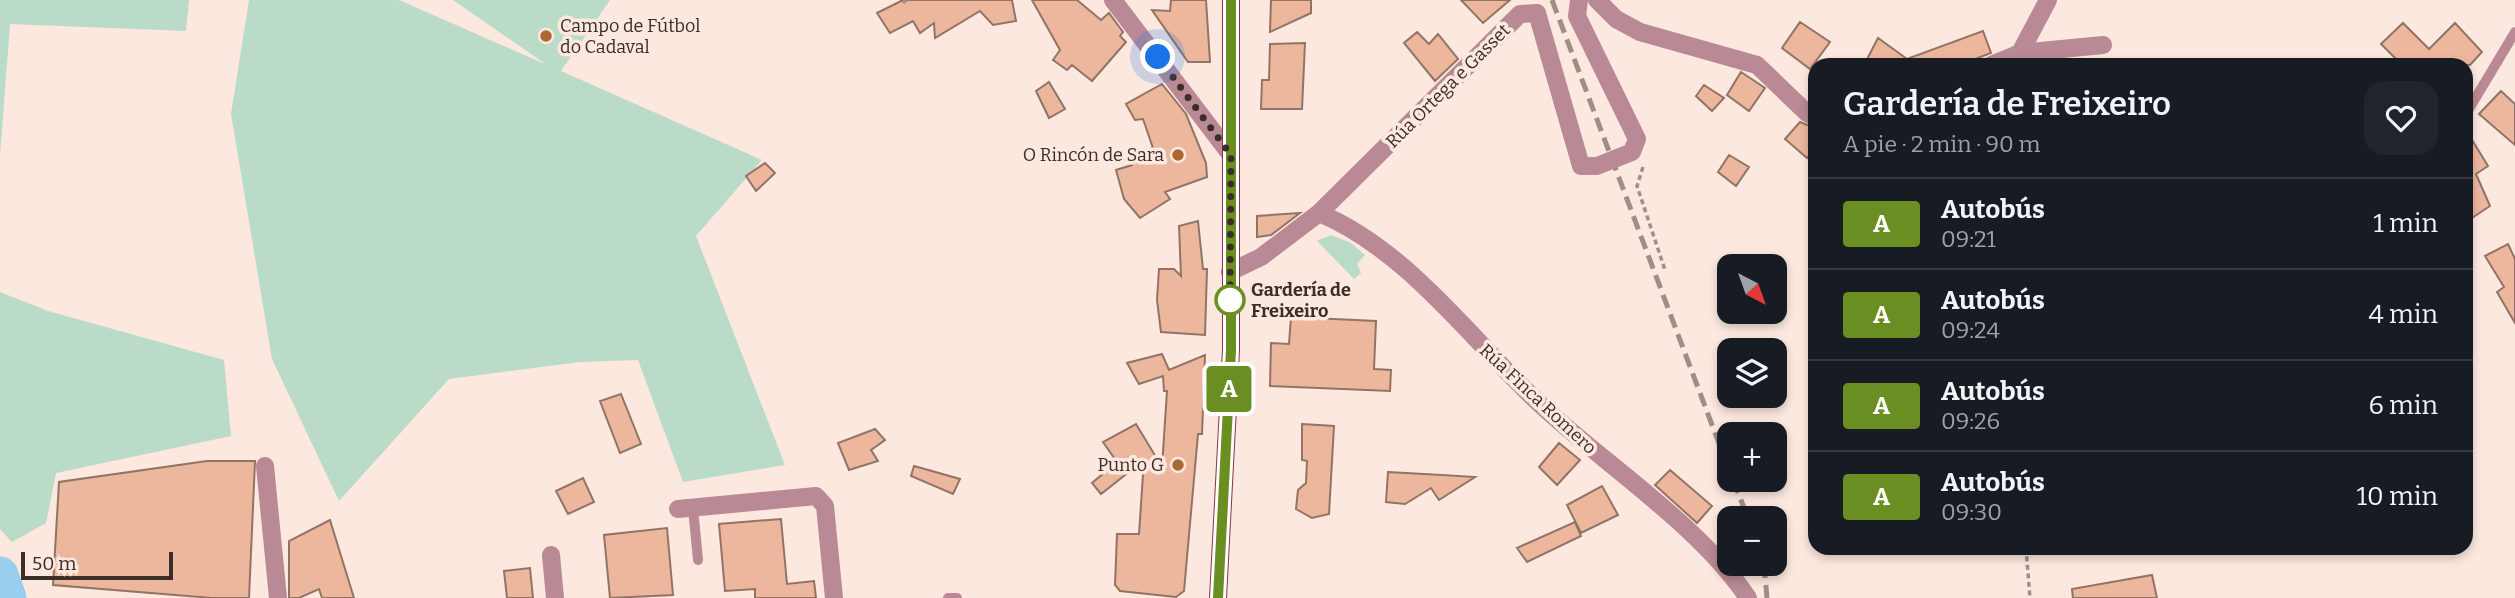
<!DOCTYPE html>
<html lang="es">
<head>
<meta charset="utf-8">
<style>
  body { margin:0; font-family:Bitter,serif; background:#20242c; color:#f1f3f6; height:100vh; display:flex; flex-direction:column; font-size:26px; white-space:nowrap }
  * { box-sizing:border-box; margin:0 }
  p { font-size:23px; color:#9ea1a6 }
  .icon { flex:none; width:38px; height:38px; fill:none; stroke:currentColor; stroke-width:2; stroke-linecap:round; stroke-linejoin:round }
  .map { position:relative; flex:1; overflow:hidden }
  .panel { position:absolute; left:1808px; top:58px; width:665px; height:497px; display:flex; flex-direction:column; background:#171b24; border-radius:21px; box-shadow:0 4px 10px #0003 }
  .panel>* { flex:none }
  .badge { padding:0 14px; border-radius:5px; font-size:24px; line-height:46px }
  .needle { width:46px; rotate:139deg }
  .buttons { position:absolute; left:1717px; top:254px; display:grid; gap:14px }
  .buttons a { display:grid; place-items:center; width:70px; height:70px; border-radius:14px; background:#171b24; box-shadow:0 4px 10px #0003; font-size:35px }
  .scale { position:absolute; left:21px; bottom:18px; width:152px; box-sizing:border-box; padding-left:7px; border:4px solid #3a2e27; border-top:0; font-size:19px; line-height:24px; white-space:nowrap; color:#3a2e27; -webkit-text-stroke:5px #fce8de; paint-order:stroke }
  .you { position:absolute; width:35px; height:35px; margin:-18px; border:5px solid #fff; border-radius:50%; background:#1a73e8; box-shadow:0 0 0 10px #1a73e833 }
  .map>.badge { position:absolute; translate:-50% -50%; box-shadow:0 0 0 4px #fff }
  .round { display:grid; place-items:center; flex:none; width:74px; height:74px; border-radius:21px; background:#20242c }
  .headline { display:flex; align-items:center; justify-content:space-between; height:119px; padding:0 35px }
  h1 { font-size:33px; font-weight:600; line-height:52px }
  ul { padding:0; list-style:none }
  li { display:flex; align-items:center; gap:21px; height:91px; padding:0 35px; border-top:2px solid #363941 }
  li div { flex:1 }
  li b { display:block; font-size:26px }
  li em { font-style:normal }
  li .badge { min-width:77px; font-weight:700; text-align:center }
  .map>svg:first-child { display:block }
</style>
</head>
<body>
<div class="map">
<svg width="2515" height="598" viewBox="0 0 2515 598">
  <rect width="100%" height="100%" fill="#fce8de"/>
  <path fill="#b9dbc8" d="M0 0H189L186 31 10 24 0 156Z
    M249 0H399L547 65 453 0H610L561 71 762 160 696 236 785 465 683 482 638 360 580 362 449 379 339 501 272 359 231 114Z
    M1331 235 1351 243 1365 255 1357 264 1361 273 1354 279 1317 241Z
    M0 292 48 311 224 360 231 436 56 473 46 523 12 542 0 529Z"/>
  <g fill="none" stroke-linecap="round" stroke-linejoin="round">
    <path stroke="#98ceee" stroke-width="37" d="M0 575 8 598"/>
  </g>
  <path fill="#edb79e" stroke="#917466" stroke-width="2" d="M903 0H1012L1016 21 993 25 980 11 935 38 934 23 920 33 913 21 890 33 877 13Z
    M1032 0H1077L1101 20 1109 13 1123 32 1120 36 1126 42 1092 81 1072 65 1067 70 1053 60 1060 50Z
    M1171 0H1206L1210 62H1188L1152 10 1170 11Z
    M1271 0H1311V13L1270 32Z
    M1461 0H1510L1483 23Z
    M1800 22 1830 42 1810 69 1782 48Z
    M2403 23 2429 49 2455 23 2482 52 2470 65H2402L2381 44Z
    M1983 31 1991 53 1960 65H1864L1878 38 1907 59Z
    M1417 32 1429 44 1438 34 1458 59 1435 81 1404 43Z
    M1305 43 1302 109H1261L1262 80H1269L1270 44Z
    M1741 72 1765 88 1749 111 1727 95Z
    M1049 82 1065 109 1049 118 1036 91Z
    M1162 84 1186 114 1206 163 1207 177 1165 192 1170 199 1140 218 1124 199 1116 170 1132 165 1128 155 1153 148 1143 119 1135 120 1126 104Z
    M1704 85 1724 98 1712 111 1696 96Z
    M2501 91 2515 104V145L2479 114Z
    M1800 122 1815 128V148L1807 158 1785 139Z
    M2466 130 2488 166 2476 174 2490 206 2466 222Z
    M1729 155 1749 167 1736 186 1718 172Z
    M765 163 775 173 756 191 746 176Z
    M1300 213 1271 235 1257 237V216Z
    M1198 221 1203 269H1207L1205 335 1161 332 1157 300 1159 269H1174L1181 276 1179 226Z
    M2508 244 2515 259V323L2497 292 2504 287 2485 256Z
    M1291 317 1376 321 1374 369 1391 370 1390 391 1270 386 1271 343 1289 344Z
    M1162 354 1169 370 1205 355 1202 434H1198L1184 591 1176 597 1120 591 1115 585 1117 534H1139L1144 460 1101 494 1092 483 1117 462 1103 442 1136 424 1162 467 1167 391H1164L1163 376 1139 384 1127 363Z
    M621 394 641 444 620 453 600 401Z
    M1302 424 1334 426 1329 514 1312 518 1296 509 1298 490 1306 483 1307 461 1302 460Z
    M875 429 885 440 871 450 878 461 849 470 838 443Z
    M1559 443 1580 460 1557 485 1539 467Z
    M207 461H255L249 598H212L53 585 59 482Z
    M914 466 960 479 953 494 911 476Z
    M1670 470 1712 506 1697 523 1655 485Z
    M1388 472 1442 475 1475 477 1439 500 1431 488 1405 504 1386 502Z
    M583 478 594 502 568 514 556 491Z
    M1602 486 1618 515 1581 533 1567 505Z
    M781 519 787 584 814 581 816 598H755V589L725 591 719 524Z
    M330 520 354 598H322L319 589 299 598H289V541Z
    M1575 522 1581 536 1527 562 1517 548Z
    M667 528 673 595 610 598 604 535Z
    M530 568 533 598H507L504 571Z
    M2152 575 2157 598H2073L2072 589Z"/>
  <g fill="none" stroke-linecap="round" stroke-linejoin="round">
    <path stroke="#9f8f86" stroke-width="3.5" stroke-dasharray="5 3.5" stroke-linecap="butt" d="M903 3 906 0
      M1643 167 1637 186 1665 270
      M2026 548 2030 598"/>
    <path stroke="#b98a95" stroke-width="10" d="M2466 114 2515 32
      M693 508 698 560
      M948 598H957"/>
    <path stroke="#b98a95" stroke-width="18" d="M1597 0 1616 19 1640 32 1757 65 1807 113 1815 117
      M2048 0 2020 53 2103 45
      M1991 65 2020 53
      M1319 213C1408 250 1472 341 1542 406 1606 465 1701 527 1748 598
      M1230 272 1261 257 1319 213 1520 14 1537 13
      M265 466 278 598
      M678 509 816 496 825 506 834 598
      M551 555 555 598"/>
    <path stroke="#b98a95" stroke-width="18" d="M1113 0 1231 155"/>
    <path stroke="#86364f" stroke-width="18" d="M1218 598 1231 350V0"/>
    <path stroke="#9e8e85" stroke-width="5" stroke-dasharray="14 7" stroke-linecap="butt" d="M1552 0 1729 470
      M1733 480 1748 518
      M1764 564 1767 598"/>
    <path stroke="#b98a95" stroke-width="18" d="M1537 13 1581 166H1597L1632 152 1637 139 1577 16 1579 0"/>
  </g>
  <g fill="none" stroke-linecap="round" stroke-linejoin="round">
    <g stroke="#fff" stroke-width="16">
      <path id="line" d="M1218 598 1231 350V0"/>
    </g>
    <use href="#line" stroke="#6b8e23" stroke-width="10"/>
    <path stroke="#3a2e27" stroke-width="7" stroke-dasharray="0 12.6" d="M1158 57 1231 155 1230 300"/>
  </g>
  <g fill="#aa6933" stroke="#fce8de" stroke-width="2.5">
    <circle cx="546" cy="36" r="7"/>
    <circle cx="1178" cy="155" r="7"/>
    <circle cx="1178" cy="465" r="7"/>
  </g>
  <circle fill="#fff" stroke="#6b8e23" stroke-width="3.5" cx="1230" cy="300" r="14"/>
  <g text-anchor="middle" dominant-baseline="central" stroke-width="7" stroke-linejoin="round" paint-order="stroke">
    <g font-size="18" fill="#3a2e27" stroke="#fce8de" text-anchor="end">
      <text x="560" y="26" text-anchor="start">Campo de Fútbol<tspan x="560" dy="21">do Cadaval</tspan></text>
      <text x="1164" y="155">O Rincón de Sara</text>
      <text x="1164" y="465">Punto G</text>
    </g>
    <g font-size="18" fill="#3a2e27" stroke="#fce8de">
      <text transform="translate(1448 86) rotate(-45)">Rúa Ortega e Gasset</text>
      <text transform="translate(1538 399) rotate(43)">Rúa Finca Romero</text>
    </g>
    <g font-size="18" font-weight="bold" fill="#3a2e27" stroke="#fce8de" text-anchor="start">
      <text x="1251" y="290">Gardería de<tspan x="1251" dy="21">Freixeiro</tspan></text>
    </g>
  </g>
</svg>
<div class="buttons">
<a><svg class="needle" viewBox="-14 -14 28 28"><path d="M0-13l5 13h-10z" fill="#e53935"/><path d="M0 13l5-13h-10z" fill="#9ea1a6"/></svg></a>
<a><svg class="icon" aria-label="layers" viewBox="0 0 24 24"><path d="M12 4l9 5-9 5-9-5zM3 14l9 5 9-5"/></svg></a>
<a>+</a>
<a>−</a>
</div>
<div class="scale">50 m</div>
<div class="you" style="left:1158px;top:57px"></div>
<b class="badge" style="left:1229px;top:389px;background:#6b8e23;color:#fff">A</b>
<section class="panel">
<div class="headline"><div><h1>Gardería de Freixeiro</h1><p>A pie · 2 min · 90 m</p></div><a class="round"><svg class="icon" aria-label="heart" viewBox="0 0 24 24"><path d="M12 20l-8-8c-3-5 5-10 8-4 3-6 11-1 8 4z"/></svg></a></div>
<ul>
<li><span class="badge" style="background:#6b8e23;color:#fff">A</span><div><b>Autobús</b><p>09:21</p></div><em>1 min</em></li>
<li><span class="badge" style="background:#6b8e23;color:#fff">A</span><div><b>Autobús</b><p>09:24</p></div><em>4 min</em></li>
<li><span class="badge" style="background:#6b8e23;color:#fff">A</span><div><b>Autobús</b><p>09:26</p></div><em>6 min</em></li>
<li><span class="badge" style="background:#6b8e23;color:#fff">A</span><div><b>Autobús</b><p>09:30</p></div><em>10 min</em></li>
</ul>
</section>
</div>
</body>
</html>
